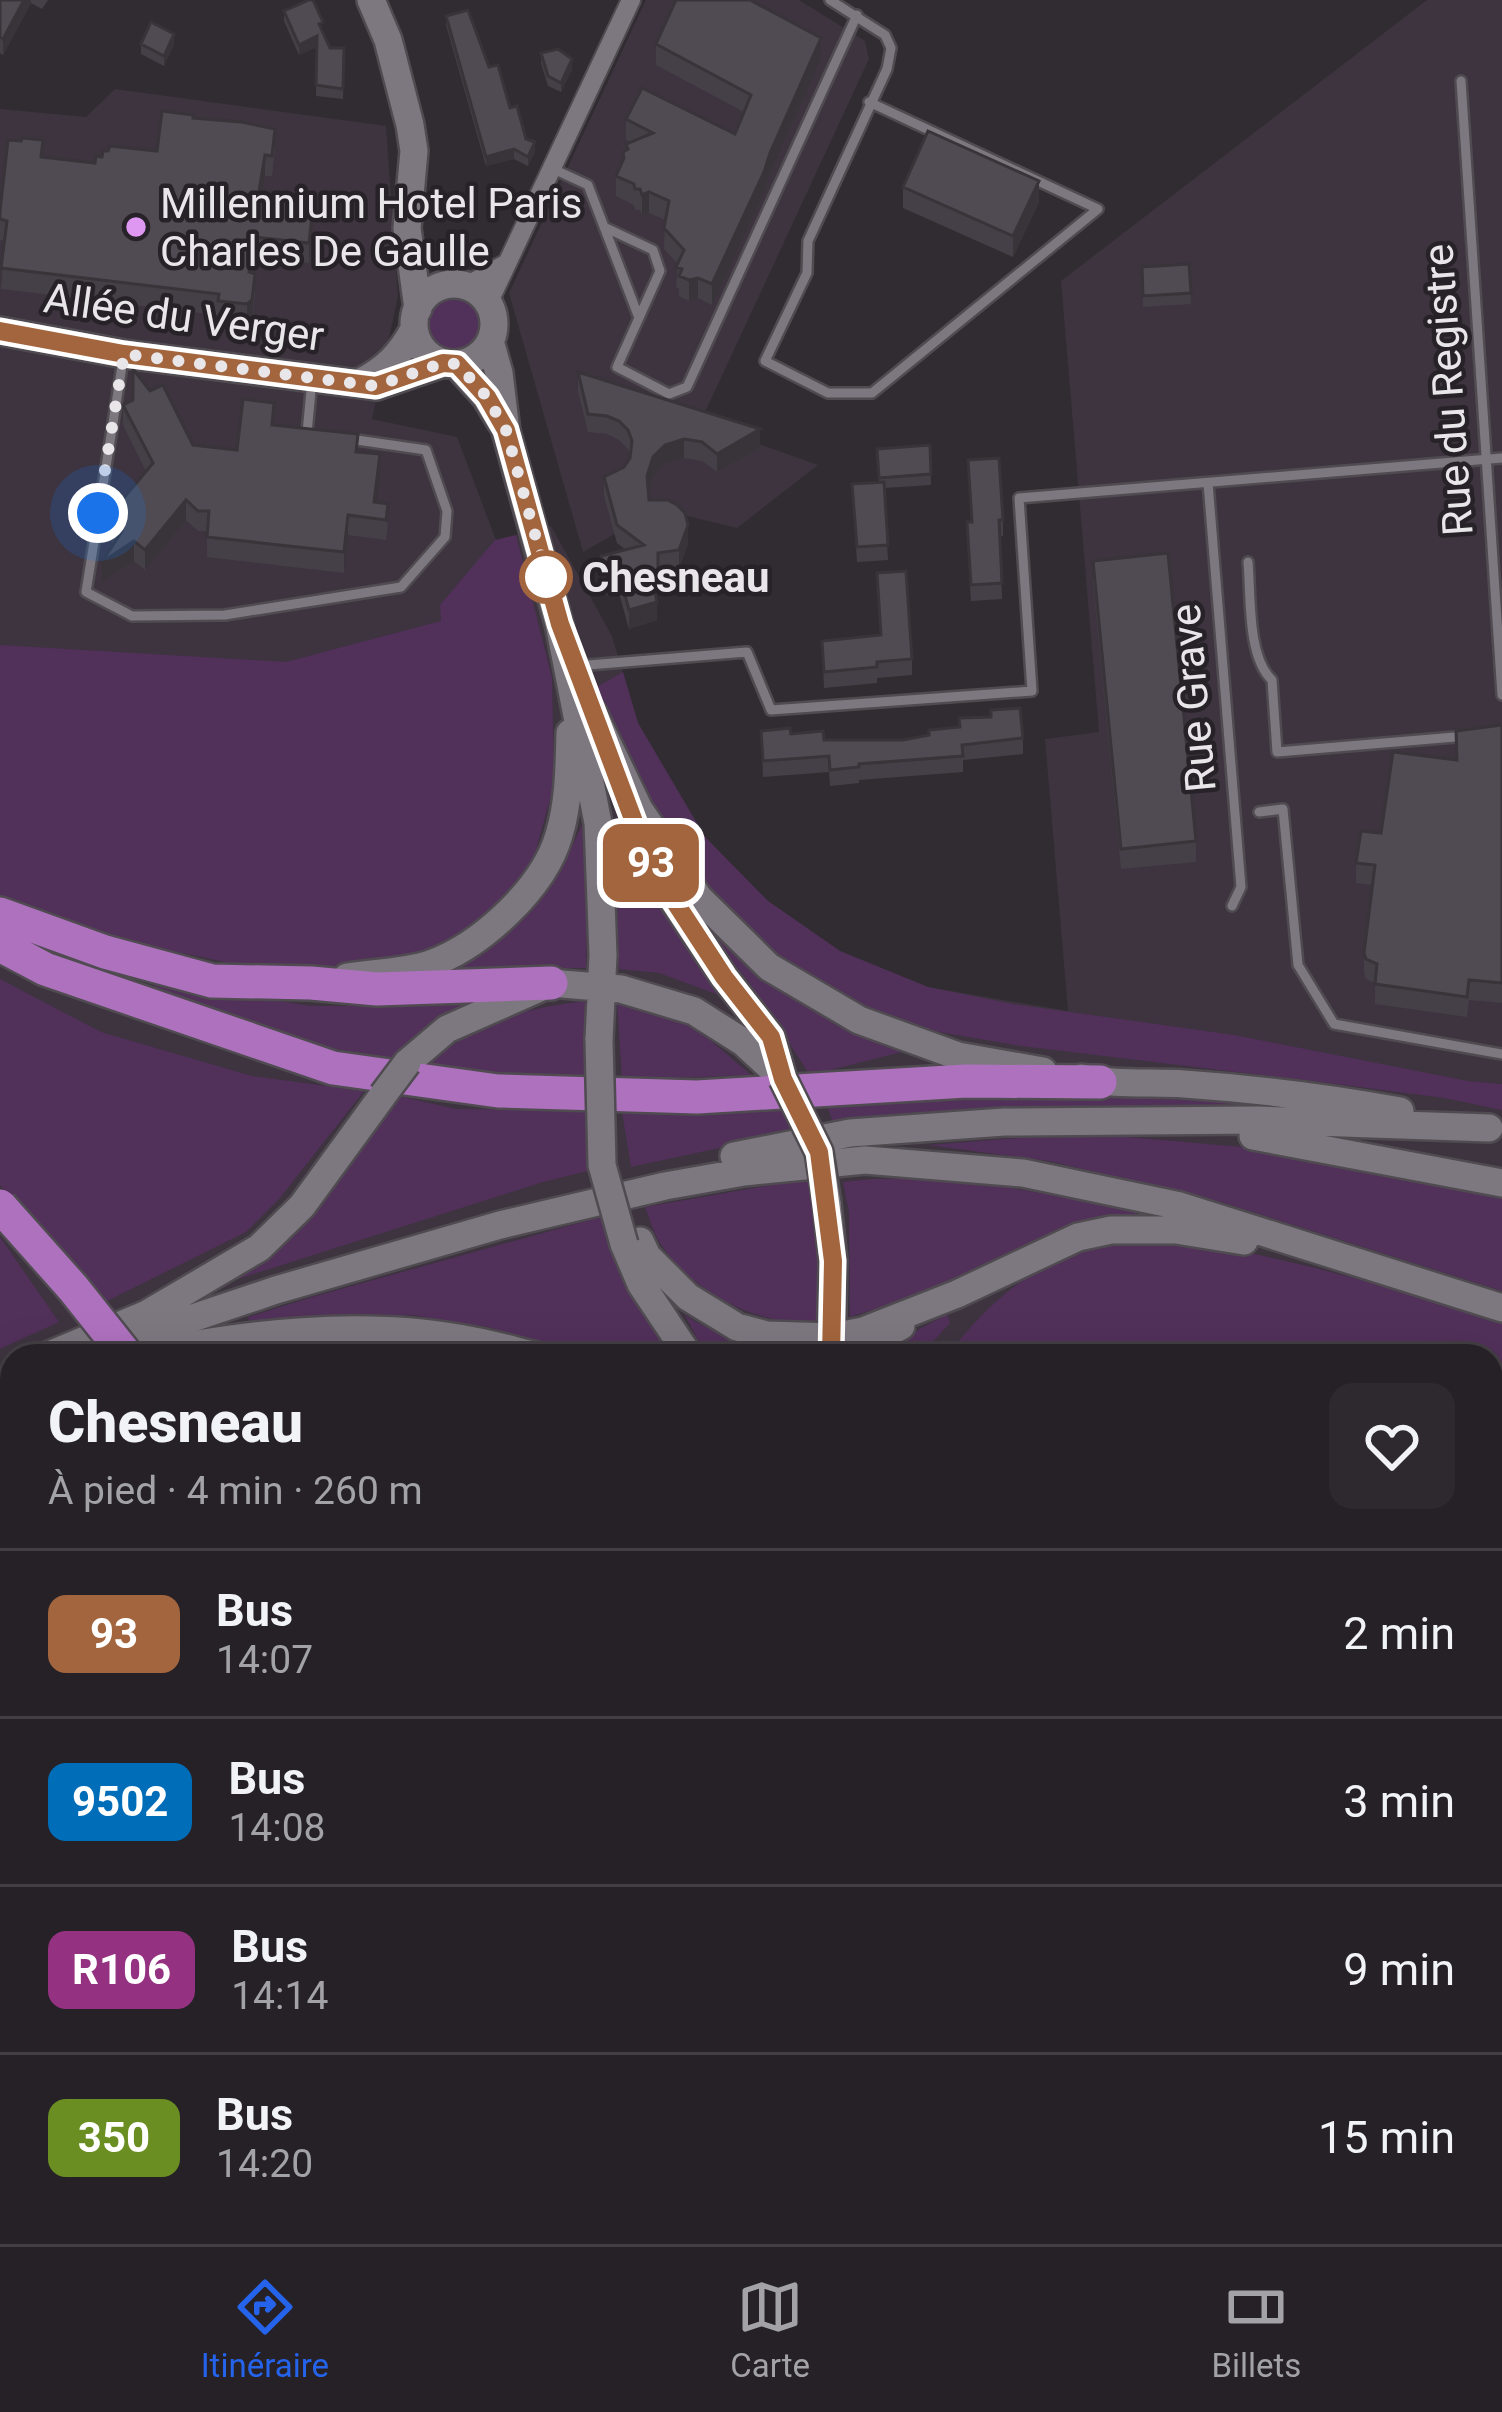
<!DOCTYPE html>
<html lang="fr">
<head>
<meta charset="utf-8">
<style>
  body { margin:0; font-family:Roboto,sans-serif; background:#2d292e; color:#f1f3f6; height:100vh; display:flex; flex-direction:column; font-size:45px; white-space:nowrap }
  * { box-sizing:border-box; margin:0 }
  p { font-size:39px; color:#a3a3a7 }
  .icon { flex:none; width:66px; height:66px; fill:none; stroke:currentColor; stroke-width:2; stroke-linecap:round; stroke-linejoin:round }
  .map { position:relative; flex:1; overflow:hidden }
  .details { position:absolute; left:0px; top:1344px; width:1503px; height:900px; display:flex; flex-direction:column; background:#252126; border-radius:36px 36px 0 0; box-shadow:0 12px 48px #0002,0 0 0 3px #423e43 }
  .details>* { flex:none }
  .badge { padding:0 24px; border-radius:18px; font-size:42px; line-height:78px }
  .you { position:absolute; width:60px; height:60px; margin:-30px; border:9px solid #fff; border-radius:50%; background:#1a73e8; box-shadow:0 0 0 18px #1a73e833 }
  .map>.badge { position:absolute; translate:-50% -50%; box-shadow:0 0 0 6px #fff }
  .round { display:grid; place-items:center; flex:none; width:126px; height:126px; border-radius:24px; background:#2d292e }
  .head { display:flex; align-items:center; justify-content:space-between; height:204px; padding:0 48px }
  h1 { font-size:57px; font-weight:800; line-height:90px }
  ul { padding:0; list-style:none }
  li { display:flex; align-items:center; gap:36px; height:168px; padding:0 48px; border-top:3px solid #423e43 }
  li div { flex:1 }
  li b { display:block; font-size:45px }
  li em { font-style:normal }
  li .badge { min-width:132px; font-weight:700; text-align:center }
  .menu { display:flex; justify-content:space-around; align-items:center; height:168px; border-top:3px solid #423e43; background:#252126; font-size:33px; color:#a3a3a7 }
  .menu a { display:grid; justify-items:center; gap:6px }
  .menu .on { color:#2563eb }
  .map>svg:first-child { display:block }
</style>
</head>
<body>
<div class="map">
<svg width="1502" height="2244" viewBox="0 0 1502 2244">
  <rect width="100%" height="100%" fill="#312c32"/>
  <path fill="#3d343f" fill-rule="evenodd" d="M646 0H799L865 41 869 59 700 423 818 465 737 528 658 509 583 552 509 293Z
    M1427 0H1502V2244H0V109L86 117 115 89 386 126 398 296 372 419 457 437 496 540 551 526 612 636 638 723 705 837 768 901 840 951 928 987 1068 1011 1045 739 1099 732 1061 281ZM12 1356H1491V2232H12Z"/>
  <path fill="#51305a" d="M423 324a29 29 0 1 1 58 0a29 29 0 1 1-58 0Z
    M516 535 552 678 554 785 534 857 507 903 459 937 409 958 322 972 260 969 123 941 0 902V645L286 662 441 621 440 605 495 540Z
    M623 672 638 723 705 837 768 901 840 951 928 987 1013 1004 1234 1035 1468 1081 1502 1084V1110L1444 1098 1329 1083 1021 1046 939 1032 875 1015 772 952 723 908 644 793 597 687Z
    M619 817 671 920 724 997 659 973 619 969 615 823Z
    M583 823 587 894 586 968H530L401 979 534 903 562 867Z
    M694 914 914 1049 810 1075 751 985Z
    M0 979 101 1032 252 1076 364 1091 279 1199 246 1232 107 1301 0 1185Z
    M154 984 238 994 310 1006H378L485 995 452 1013 395 1059 302 1043 156 993Z
    M617 1000 661 1010 702 1033 751 1075 622 1080Z
    M587 1001V1081L466 1072 428 1066C476 1020 524 1008 587 1001Z
    M1104 1093 1250 1104 1252 1113 1096 1109 891 1115 834 1125 826 1103Z
    M394 1095 456 1109 587 1111 592 1170 543 1182 219 1285 276 1251 312 1216Z
    M779 1103 795 1132 631 1167 622 1112Z
    M1116 1136 1253 1148 1502 1196V1291L1218 1201 1049 1161 928 1145 1019 1138Z
    M812 1178 817 1218 818 1322C762 1328 696 1294 664 1249 655 1237 650 1221 645 1207Z
    M873 1179H954L1138 1209 1136 1217 1073 1227 922 1294 850 1317 849 1212 843 1182Z
    M604 1216 678 1356H585L488 1327 411 1315 326 1318 250 1325 248 1317 312 1297Z
    M0 1237 59 1322 0 1349Z
    M1175 1241C1287 1255 1395 1289 1502 1322V1774H1491V1356H947C988 1302 1039 1256 1108 1246 1130 1242 1153 1243 1175 1241Z
    M947 1314 950 1323 920 1356H878L884 1349Z
    M685 1315C724 1341 766 1347 811 1356H706Z
    M0 1466 12 1472V1749L0 1734Z
    M0 1784 12 1799V2232H260L265 2244H0Z
    M1491 1807H1502V1888L1491 1884Z
    M1491 2011 1502 2013V2244H1067L1063 2232H1491Z
    M292 2232H449L439 2244H297Z
    M505 2232H643L648 2244H492Z
    M682 2232H991L995 2244H687Z"/>
  <g fill="none" stroke-linecap="round" stroke-linejoin="round">
    <g stroke="#4f4b50" stroke-width="14">
      <path id="lane" d="M830 0 885 35 891 48 887 69 808 241 807 273 765 361 828 393H872L1098 209 869 102
        M1461 81 1502 695
        M551 168 588 185 639 318
        M604 227 653 250 660 271 617 367 669 394 687 387 857 15
        M123 360 86 592 132 616 225 615 401 587 445 537 447 511 426 450 350 439
        M309 433H307L312 380
        M1208 483 1241 887 1232 906
        M1248 562C1251 595 1247 657 1272 680L1277 752 1467 736
        M576 666 747 652 771 710 1032 691 1019 498 1502 458
        M1259 812 1283 809 1298 965 1334 1024 1502 1054"/>
    </g>
    <g stroke="#4f4b50" stroke-width="22">
      <path id="street" d="M466 286 507 263
        M488 304 631 0"/>
    </g>
    <g stroke="#4f4b50" stroke-width="32">
      <path id="secondary" d="M371 0 388 40 410 125 414 151 407 228 418 309
        M414 324a40 40 0 1 1 80 0a40 40 0 1 1-80 0Z
        M0 331 124 354 376 386 443 363
        M490 341 499 373 506 431 559 624 598 823 603 955 599 1040
        M456 364 486 397 501 422
        M361 382C386 369 401 354 414 329
        M593 713 639 809 699 898 769 967 859 1020 958 1056 1043 1071
        M635 826 655 873 724 977 771 1037 783 1079
        M347 977C372 973 407 972 430 964 481 946 544 888 559 835 569 802 569 768 570 733
        M407 1063 447 1029 551 983 621 989 694 1011 743 1042 780 1076
        M1081 1078C1115 1085 1150 1082 1184 1084 1257 1089 1329 1098 1400 1111
        M1253 1136 1502 1183
        M734 1156 850 1133 1004 1122 1257 1120 1489 1128
        M827 1203 833 1261 831 1355
        M640 1241 647 1256 688 1297 737 1327 767 1335 832 1337 863 1331 957 1294 1078 1237 1111 1230H1176L1244 1241
        M624 1244 641 1284 689 1356
        M47 1356 147 1314 259 1248 302 1206 383 1095
        M103 1356 136 1337 276 1290 500 1225 665 1186 744 1172 865 1160 1023 1173 1180 1206 1502 1308
        M132 1356C242 1334 362 1318 474 1341 495 1345 516 1351 537 1356
        M866 1356 883 1336 901 1326
        M1015 2232 1019 2244
        M1043 2232 1047 2244"/>
    </g>
    <g stroke="#4f4b50" stroke-width="38">
      <path id="highway" d="M0 914 105 952 212 981 311 983 377 989 551 983
        M0 945 45 969 333 1068 498 1091 697 1097 966 1081 1100 1082
        M0 1438 12 1443
        M1491 1791H1502
        M1491 1917 1502 1921
        M1491 1968 1502 1972
        M659 2232 664 2244
        M460 2244 473 2232"/>
    </g>
    <use href="#lane" stroke="#7d787f" stroke-width="9"/>
    <use href="#street" stroke="#7d787f" stroke-width="18"/>
    <use href="#secondary" stroke="#7d787f" stroke-width="27"/>
    <use href="#highway" stroke="#ae71be" stroke-width="33"/>
    <path stroke="#a9a5aa" stroke-width="6" stroke-dasharray="18 9" stroke-linecap="butt" d="M0 1767 12 1781
      M270 2232 275 2244"/>
    <g stroke="#4f4b50" stroke-width="32" stroke-linecap="butt">
      <path id="secondary-bridge" d="M599 1040 602 1165 624 1244
        M783 1079 819 1152 827 1203
        M383 1095 407 1063"/>
    </g>
    <g stroke="#4f4b50" stroke-width="38" stroke-linecap="butt">
      <path id="highway-bridge" d="M0 1206 73 1288 127 1356
        M0 1386 12 1391"/>
    </g>
    <use href="#secondary-bridge" stroke="#7d787f" stroke-width="27"/>
    <use href="#highway-bridge" stroke="#ae71be" stroke-width="33"/>
  </g>
  <path fill="#454047" d="M0 0H48L42 9 31 3 3 55 0 53Z
    M284 11 323 33 330 48H344L343 99 316 96 317 47 299 55 284 21Z
    M446 16 510 108 535 152 528 166 514 159 486 166 446 25Z
    M141 44H174L164 66 141 54Z
    M656 44 821 59 770 173 764 193 712 305 698 298 689 301 679 296V289L676 287 678 264 664 249 665 220 649 213 642 215 640 210H635L634 205 616 196V176L623 161V152L626 150V144L630 142 626 140V119L735 134 744 112 656 65Z
    M541 53 572 69 561 92 548 86 541 63Z
    M193 118 275 149 272 176H265L262 192 314 219 309 263 254 257 252 273 255 294 252 321 247 325 218 321V315L1 289 5 241 0 240V211L43 157 95 163 157 151Z
    M903 187 1039 202 1013 257 903 208Z
    M1189 264 1191 304 1143 307 1142 267Z
    M578 372 760 448 717 472 702 461 684 458 665 463 653 476 648 490 649 500 688 544 679 568 658 572V590L655 594 657 620 629 629 619 593 607 596 601 575V556L626 550 617 543 604 496V477L624 467 630 455 628 449 619 440 607 434 588 432 578 391Z
    M123 405 193 445 237 450 274 425 358 452 380 474 376 503 388 524 386 540 348 535 344 573 207 557V531H198L186 520 145 570 134 561 102 582 114 544 107 538V518L146 471 123 425Z
    M930 445 931 485 884 488 888 560 857 562 852 484 879 483 877 449Z
    M968 460 1003 520V536H1000L1002 599 971 601 967 538V522H971Z
    M1093 561 1196 841V862L1121 869 1093 582Z
    M877 573 912 659V675L877 678V683L824 688 822 641 880 635Z
    M1502 725V1003L1469 1000 1467 1017 1375 1004V983L1366 979 1364 973V953L1373 885 1356 883V863L1456 760Z
    M761 731 791 734 824 740H903L929 735 1023 738V754L963 760V772L859 780V783L830 786 829 772 763 777Z"/>
  <path fill="#383439" d="M24 0H31V3L3 55V39Z
    M174 34V44L164 66V56Z
    M317 36V47L299 55V45Z
    M821 38V59L770 173 764 193 712 305V284Z
    M572 59V69L561 92V83Z
    M535 142V152L528 166V157Z
    M514 149V159L486 166V157Z
    M265 155V176L259 212V191Z
    M1039 181V202L1013 257V236Z
    M649 192V213L642 215V195Z
    M314 198V219L309 263V243Z
    M255 274 252 321 247 325V304Z
    M698 278V298L689 301V280Z
    M760 429V448L717 472V454Z
    M684 439V458L665 463 653 476 647 495V476L653 457 665 445Z
    M380 454V474L374 522V502Z
    M186 500V520L145 570V550Z
    M348 515V535L344 573V552Z
    M688 525V544L679 568V550Z
    M134 541V561L102 582V562Z
    M658 571V590L652 599V580Z
    M619 574V593L607 596V577Z
    M657 602V620L629 629V610Z"/>
  <path fill="#504b52" stroke="#383439" stroke-width="3" d="M0 0H24L3 39 0 37Z
    M309 0H313L323 22 319 24 330 48H344L343 89 316 85 317 36 299 45 284 11Z
    M676 0H750L821 38 770 153 764 172 712 284 698 278 689 280 679 276 682 269 676 267 684 250 664 228 669 201 649 192 642 195 640 189H635L634 184 616 176 624 158 623 152 628 149 626 144 653 133 626 119 642 88 735 134 751 95 656 44Z
    M468 10 489 67 498 65 510 108 517 106 526 139 535 142 528 157 514 149 486 157 446 16Z
    M151 22 174 34 164 56 141 44Z
    M558 49 572 59 561 83 548 76 541 53Z
    M162 111 193 115V118L241 122 275 129 272 156 265 155 259 191 314 198 309 243 254 237 249 272 255 274 252 300 247 304 218 301 219 294 1 268 7 221 0 219V211L8 140 21 141 22 138 43 140 41 157 95 163 96 156 102 157 103 151H108L110 146 157 151Z
    M928 131 1039 181 1013 236 903 187Z
    M1189 264 1191 293 1143 296 1142 267Z
    M133 369 150 391 163 385 193 445 237 450 243 399 274 403 272 425 358 434 356 452 380 454 374 502 388 504 386 520 348 515 344 552 207 537 209 511H198L186 500 145 550 134 541 102 562 122 531 107 518 153 463 123 405 133 400Z
    M578 372 760 429 717 454 702 442 684 439 665 445 653 457 647 476 649 500H668L677 505 685 513 688 525 679 550 658 553V571L652 580 657 602 629 610 619 574 607 577 601 556 644 545 617 525 604 477 624 467 630 458 632 441 628 430 619 421 607 416 588 414Z
    M930 445 931 474 879 478 877 449Z
    M999 458 1003 520H999L1002 583 971 585 967 522H972L968 460Z
    M884 482 888 545 857 547 852 484Z
    M1168 553 1196 841 1121 849 1093 561Z
    M906 571 912 659 877 662V667L824 672 822 641 881 635 877 573Z
    M1020 708 1023 738 962 745 963 756 859 764V767L830 770 829 756 763 761 761 731 790 728 791 734 823 731 824 740H903L929 735V730L960 727 959 718 991 717V710Z
    M1502 725V983L1469 980 1467 997 1375 984 1377 964 1366 959 1364 953 1375 865 1356 863 1361 831 1381 833 1393 752 1457 760 1456 731Z"/>
  <g fill="none" stroke-linecap="round" stroke-linejoin="round">
    <g stroke="#fff" stroke-width="27">
      <path id="line" d="M0 331 124 354 376 386 443 363 457 364 487 397 506 430 560 624 639 835 656 873 724 977 771 1037 783 1079 819 1152 833 1261 831 1356"/>
    </g>
    <use href="#line" stroke="#a3653d" stroke-width="18"/>
    <path stroke="#e9e6ea" stroke-width="12" stroke-dasharray="0 21.6" d="M98 513 124 354 376 386 443 363 457 364 487 397 506 430 551 592 546 577"/>
  </g>
  <circle fill="#de98f2" stroke="#272228" stroke-width="4.5" cx="136" cy="227" r="12"/>
  <circle fill="#fff" stroke="#a3653d" stroke-width="6" cx="546" cy="577" r="24"/>
  <g text-anchor="middle" dominant-baseline="central" stroke-width="9" stroke-linejoin="round" paint-order="stroke">
    <g font-size="42" fill="#e9e6ea" stroke="#272228" text-anchor="start">
      <text x="160" y="203">Millennium Hotel Paris<tspan x="160" dy="48">Charles De Gaulle</tspan></text>
    </g>
    <g font-size="42" fill="#e9e6ea" stroke="#272228">
      <text transform="translate(184 317) rotate(8)">Allée du Verger</text>
      <text transform="translate(1448 390) rotate(-94)">Rue du Registre</text>
      <text transform="translate(1193 698) rotate(-95)">Rue Grave</text>
    </g>
    <g font-size="42" font-weight="bold" fill="#e9e6ea" stroke="#272228" text-anchor="start">
      <text x="582" y="577">Chesneau</text>
    </g>
  </g>
</svg>
<div class="you" style="left:98px;top:513px"></div>
<b class="badge" style="left:651px;top:863px;background:#a3653d;color:#fff">93</b>
<section class="details">
<div class="head"><div><h1>Chesneau</h1><p>À pied · 4 min · 260 m</p></div><a class="round"><svg class="icon" aria-label="heart" viewBox="0 0 24 24"><path d="M12 20l-8-8c-3-5 5-10 8-4 3-6 11-1 8 4z"/></svg></a></div>
<ul>
<li><span class="badge" style="background:#a3653d;color:#fff">93</span><div><b>Bus</b><p>14:07</p></div><em>2 min</em></li>
<li><span class="badge" style="background:#006db8;color:#fff">9502</span><div><b>Bus</b><p>14:08</p></div><em>3 min</em></li>
<li><span class="badge" style="background:#943281;color:#fff">R106</span><div><b>Bus</b><p>14:14</p></div><em>9 min</em></li>
<li><span class="badge" style="background:#6b8e23;color:#fff">350</span><div><b>Bus</b><p>14:20</p></div><em>15 min</em></li>
</ul>
</section>
</div>
<nav class="menu">
<a class="on"><svg class="icon" aria-label="directions" viewBox="0 0 24 24"><path d="M12 3l9 9-9 9-9-9zM9 14v-3h6M13 9l2 2-2 2"/></svg>Itinéraire</a>
<a><svg class="icon" aria-label="map" viewBox="0 0 24 24"><path d="M3 6l6-2 6 2 6-2v14l-6 2-6-2-6 2zM9 4v14M15 6v14"/></svg>Carte</a>
<a><svg class="icon" aria-label="tickets" viewBox="0 0 24 24"><path d="M3 7h18v10H3zM15 7v10"/></svg>Billets</a>
</nav>
</body>
</html>
